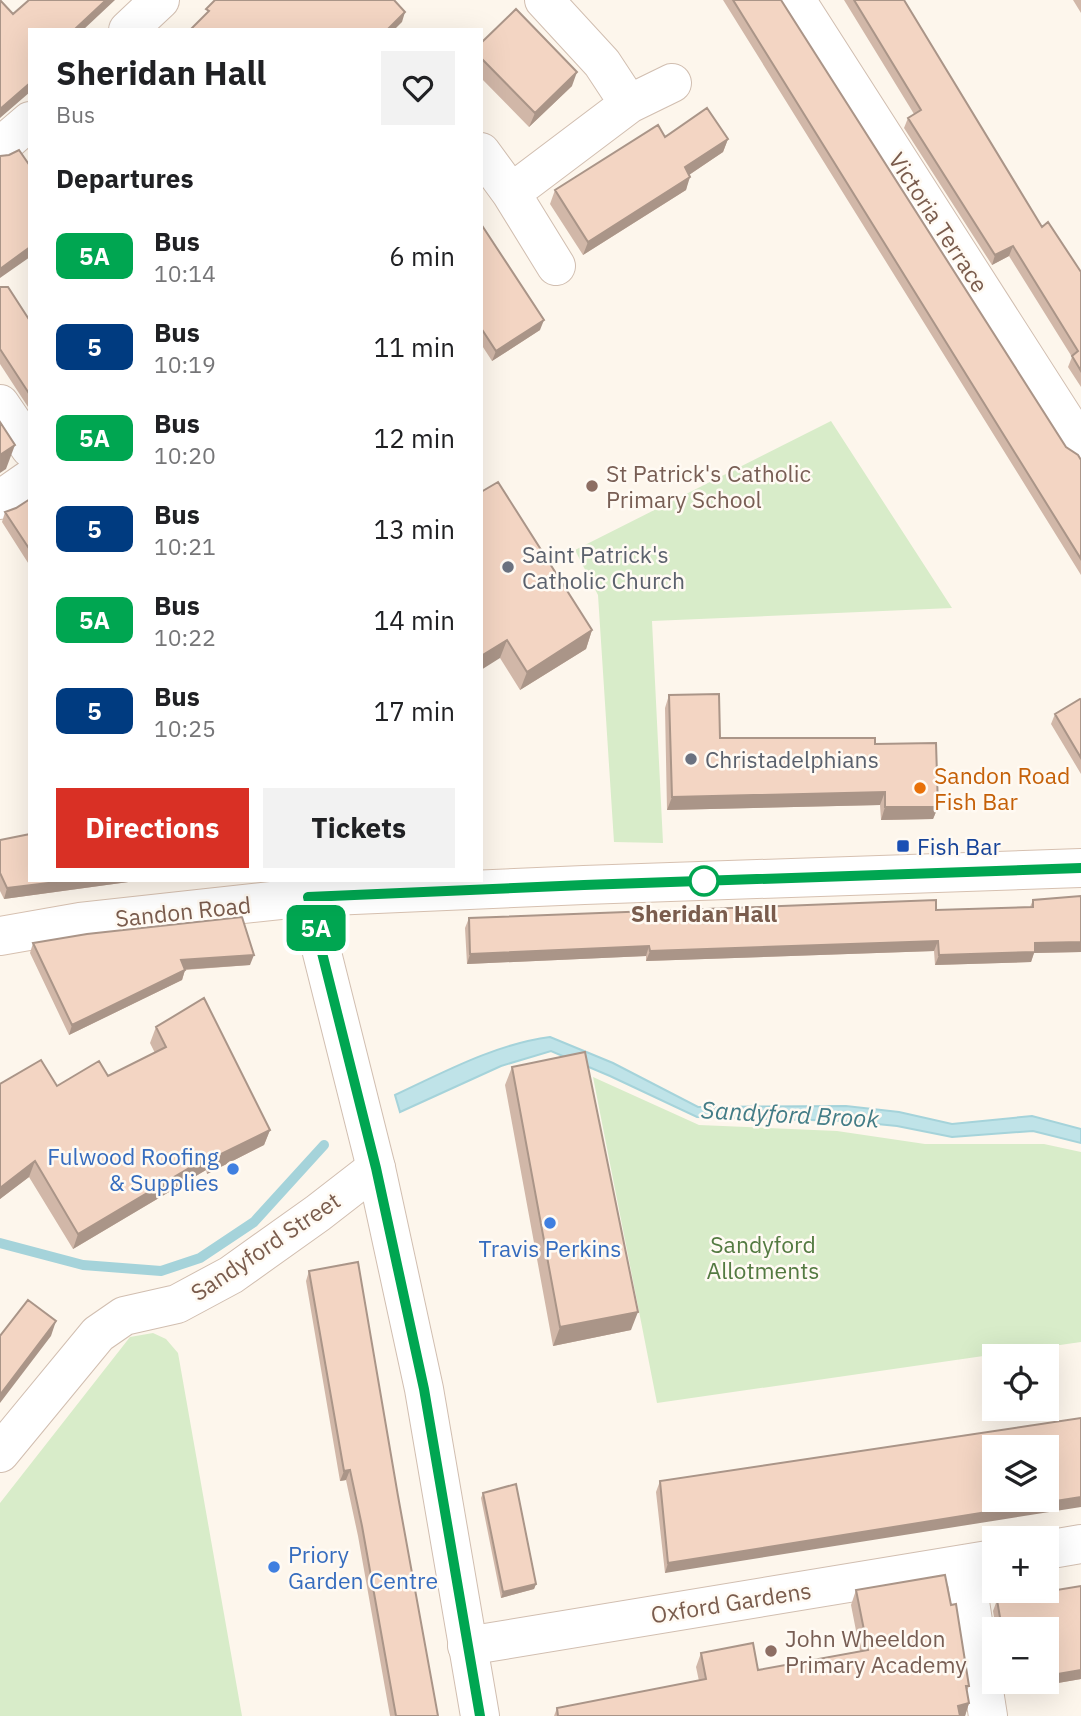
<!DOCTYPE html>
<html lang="en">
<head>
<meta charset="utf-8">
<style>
  body { margin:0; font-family:"IBM Plex Sans",sans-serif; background:#f2f2f2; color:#202124; height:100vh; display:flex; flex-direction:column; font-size:26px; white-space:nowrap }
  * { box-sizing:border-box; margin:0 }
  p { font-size:23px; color:#757577 }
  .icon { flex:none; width:38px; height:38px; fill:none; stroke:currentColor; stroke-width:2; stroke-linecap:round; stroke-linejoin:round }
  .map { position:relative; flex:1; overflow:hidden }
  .side { position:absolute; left:28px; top:28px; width:455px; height:854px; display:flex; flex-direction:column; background:#fff; border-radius:0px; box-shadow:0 7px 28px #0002 }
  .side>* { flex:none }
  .badge { padding:0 14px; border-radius:10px; font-size:24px; line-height:46px }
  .tools { position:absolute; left:982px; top:1344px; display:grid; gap:14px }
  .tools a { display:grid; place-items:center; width:77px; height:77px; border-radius:0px; background:#fff; box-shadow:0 7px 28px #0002; font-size:35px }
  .map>.badge { position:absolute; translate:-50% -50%; box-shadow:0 0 0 4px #fff }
  h2 { padding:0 28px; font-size:26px; line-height:63px }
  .round { display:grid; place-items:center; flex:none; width:74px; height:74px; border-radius:0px; background:#f2f2f2 }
  .head { display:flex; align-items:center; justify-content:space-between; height:119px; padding:0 28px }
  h1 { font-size:33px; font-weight:800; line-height:52px }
  .action { display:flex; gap:14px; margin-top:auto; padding:14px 28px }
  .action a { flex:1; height:80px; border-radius:0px; background:#d93025; color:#fff; font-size:28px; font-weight:800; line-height:80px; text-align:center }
  .action a+a { background:#f2f2f2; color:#202124 }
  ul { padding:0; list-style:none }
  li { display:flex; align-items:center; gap:21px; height:91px; padding:0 28px }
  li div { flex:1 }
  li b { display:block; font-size:26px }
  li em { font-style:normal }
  li .badge { min-width:77px; font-weight:700; text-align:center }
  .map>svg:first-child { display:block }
</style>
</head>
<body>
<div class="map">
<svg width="1081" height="1716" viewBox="0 0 1081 1716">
  <rect width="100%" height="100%" fill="#fdf6ec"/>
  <path fill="#d8ecc9" d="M831 421 952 608 652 621 663 843 614 842 598 595 575 550Z
    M593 1077 699 1125 837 1131 925 1144H1044L1081 1152V1342L657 1403Z
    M153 1333 166 1339 178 1353 242 1716H0V1503L130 1337Z"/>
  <path fill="#bfe3e8" stroke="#a5d3da" stroke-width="2" d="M550 1037 613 1063 698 1107 846 1106 899 1112 952 1124 1032 1116 1081 1129V1143L1033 1131 952 1137 897 1126 847 1121 697 1117 610 1076 551 1051 501 1066 400 1112 395 1095C444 1072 496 1044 550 1037Z"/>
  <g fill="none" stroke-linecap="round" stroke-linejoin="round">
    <path stroke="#a5d3da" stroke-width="10" d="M0 1243 83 1265 161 1271 200 1258 254 1222 324 1145"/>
    <g stroke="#d1beb0" stroke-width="40">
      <path id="minor" d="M544 0 602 63 629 104 511 193 556 266
        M796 0 1081 445
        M128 30 160 0
        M629 104 672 83
        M0 147 30 121
        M481 152 511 193
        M0 404 30 448
        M0 500 30 479
        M0 1453 98 1334 124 1316 177 1304 231 1275 318 1213 376 1168
        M1046 1550 1081 1544
        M964 1564 988 1716
        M467 1646 994 1559"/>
    </g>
    <g stroke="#d1beb0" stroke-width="40">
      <path id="tertiary" d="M308 897 376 1168 424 1389 480 1716"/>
    </g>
    <g stroke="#d6c0b0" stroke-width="40">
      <path id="secondary" d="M0 936 80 922 308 897 584 885 1081 868"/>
    </g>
    <use href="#minor" stroke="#fff" stroke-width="38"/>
    <use href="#tertiary" stroke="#fff" stroke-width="38"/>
    <use href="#secondary" stroke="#fff" stroke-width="38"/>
  </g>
  <path fill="#d1b7a8" d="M723 0H781L1066 447 1081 460V575Z
    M844 0H904L1042 227 1081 272V387L1068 367 1072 357 1009 256 992 265 904 128 908 118 914 114Z
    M1073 0H1081V13Z
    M481 43 572 86 529 127 481 78Z
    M665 137 728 139 723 152 689 175 686 190 583 255 550 204 555 190Z
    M481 224 540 330 492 361 481 344Z
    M0 287 30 321V410L0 364Z
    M481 492 592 630 586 649 520 690 500 658Z
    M30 499V566L2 522 5 512 16 508Z
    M669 695 720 738 875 744 938 807 933 819 881 820 880 805 667 810 665 708Z
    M1081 700V774L1051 724 1055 714Z
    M0 840 30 880H143L4 899 0 891Z
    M1081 896V952L1034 953 1031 962 935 965 934 951 646 961V956L467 964 465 928 469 918 936 910 1030 907 1033 900Z
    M33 943 250 965 185 970 182 980 69 1035 30 953Z
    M156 1027 270 1130 264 1145 207 1174 206 1170 73 1249 29 1177 0 1199V1084L57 1086 108 1076 155 1053 150 1043Z
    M512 1067 631 1330 553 1346 505 1085Z
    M309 1271 398 1496 438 1716H390L358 1536 346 1480 340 1481 306 1281Z
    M1081 1418 665 1573 656 1492 660 1481Z
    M483 1493 536 1584 534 1589 501 1598 481 1498Z
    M1081 1586V1679L1006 1692 1005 1682H1046V1629H996L993 1611 997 1600Z
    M856 1590 951 1605 969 1686 967 1691 969 1703 965 1716H554L557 1708 699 1681 696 1667 701 1653 758 1670 860 1651 851 1605Z"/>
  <path fill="#aa9588" d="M106 0H115L83 30H74Z
    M405 12 402 22 394 30H387Z
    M577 72 572 86 529 127 535 113Z
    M30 83V92L0 118V109Z
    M728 139 723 152 680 181 685 167Z
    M690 177 686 190 583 255 588 242Z
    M1013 246 1009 256 992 265 995 255Z
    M30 247V257L0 278V269Z
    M544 320 540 330 492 361 496 351Z
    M15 445 6 469 0 473V455Z
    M592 630 586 649 520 690 527 672Z
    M507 640 500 658 481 670V656Z
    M885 792 880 805 667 810 672 797Z
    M885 807H938L933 819 881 820Z
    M73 880H143L4 899 7 888Z
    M938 941 934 951 646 961 650 951Z
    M1081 942V952L1034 953 1031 962 935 965 939 955 1035 943Z
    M649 946 646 956 467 964 470 954Z
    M254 955 250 965 177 970 181 960Z
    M185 970 182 980 69 1035 72 1025Z
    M270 1130 264 1145 207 1174 213 1158Z
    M211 1155 206 1170 73 1249 78 1234Z
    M35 1161 29 1177 0 1199V1188Z
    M638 1312 631 1330 553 1346 560 1327Z
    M56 1321 51 1336 0 1403V1395Z
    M350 1470 346 1480 340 1481 344 1471Z
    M1081 1497V1507L665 1573 668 1563Z
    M536 1584 534 1589 501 1598 503 1592Z
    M1081 1670V1679L1006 1692 1010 1682H1046V1676Z
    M969 1703 965 1716H954L958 1706Z"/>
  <path fill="#f3d5c3" stroke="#aa9588" stroke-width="2" fill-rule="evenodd" d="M0 0 13 14 29 0H106L74 30H30V83L0 109Z
    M215 0H394L405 12 387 30H190L209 11 206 9Z
    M733 0H781L1066 447 1078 455 1081 460V559Z
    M854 0H904L1042 227 1048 222 1081 272V371L1072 356 1078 351 1013 246 995 255 908 118 921 110Z
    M516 9 577 72 535 113 481 58V43Z
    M707 108 728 139 685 167 690 177 588 242 555 190 658 125 665 137Z
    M19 150 30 166V247L0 269V156L9 155Z
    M481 224 544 320 496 351 481 328Z
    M0 287H8L30 321V395L0 349Z
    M0 422 15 445 0 455Z
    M498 482 592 630 527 672 507 640 481 656V492Z
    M30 499V550L5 512 16 508Z
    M719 694 720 738H875V744L936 743 938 807H885V792L672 797 669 695Z
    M1080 699 1081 700V758L1055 714Z
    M30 834V880H73L7 888 0 873V840Z
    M1081 896V942L1035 943V952L939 955 938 941 650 951 649 946 470 954 469 918 936 900V910L1033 907V900Z
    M242 917 254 955 181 960 185 970 72 1025 33 943 87 934Z
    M204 998 270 1130 213 1158 211 1155 78 1234 35 1161 0 1188V1084L41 1060 57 1086 99 1061 108 1076 166 1047 156 1027Z
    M585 1052 638 1312 560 1327 512 1067Z
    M358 1262 398 1496 438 1716H396L362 1526 350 1470 344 1471 309 1271Z
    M28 1300 56 1321 0 1395V1336Z
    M1081 1418V1497L668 1563 660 1481ZM994 1447H1046V1500H994Z
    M516 1484 536 1584 503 1592 483 1493Z
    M945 1575 951 1605 956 1604 969 1686H966L969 1703 958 1706 960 1716H558L557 1708 706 1679 701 1653 753 1643 758 1670 868 1650 856 1590Z
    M1081 1586V1670L1046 1676V1629H1002L997 1600Z"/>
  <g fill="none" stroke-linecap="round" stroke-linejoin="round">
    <g stroke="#fff" stroke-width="16">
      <path id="line" d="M480 1716 424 1389 376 1168 308 897 584 885 1081 868"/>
    </g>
    <use href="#line" stroke="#00a651" stroke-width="10"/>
  </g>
  <g fill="#8d6e63" stroke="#fffaf3" stroke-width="2.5">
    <circle cx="592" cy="486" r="7"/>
    <circle cx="771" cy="1651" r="7"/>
  </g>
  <g fill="#6b7280" stroke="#fffaf3" stroke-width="2.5">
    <circle cx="508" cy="567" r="7"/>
    <circle cx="691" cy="759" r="7"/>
  </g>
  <circle fill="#e8710a" stroke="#fffaf3" stroke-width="2.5" cx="920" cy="788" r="7"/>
  <rect fill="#1a4fb4" stroke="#fffaf3" stroke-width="2.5" x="896" y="839" width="14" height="14" rx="3.5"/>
  <circle fill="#fff" stroke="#00a651" stroke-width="3.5" cx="704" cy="881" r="14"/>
  <g fill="#3f7fe0" stroke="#fffaf3" stroke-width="2.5">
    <circle cx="233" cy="1169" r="7"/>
    <circle cx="550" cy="1223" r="7"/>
    <circle cx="274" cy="1567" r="7"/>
  </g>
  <g text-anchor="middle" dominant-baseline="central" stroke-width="5" stroke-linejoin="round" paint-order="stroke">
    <g font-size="23" fill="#7a5c4d" stroke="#fffaf3">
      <text transform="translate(939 222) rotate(57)">Victoria Terrace</text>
      <text transform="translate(183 911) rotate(-6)">Sandon Road</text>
      <text transform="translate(265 1246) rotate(-34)">Sandyford Street</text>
      <text transform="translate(731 1602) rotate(-9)">Oxford Gardens</text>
    </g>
    <g font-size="23" fill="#785e54" stroke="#fffaf3" text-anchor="start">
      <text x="606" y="473">St Patrick's Catholic<tspan x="606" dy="26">Primary School</tspan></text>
      <text x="785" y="1638">John Wheeldon<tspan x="785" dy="26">Primary Academy</tspan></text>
    </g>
    <g font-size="23" fill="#5b616d" stroke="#fffaf3" text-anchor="start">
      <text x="522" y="554">Saint Patrick's<tspan x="522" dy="26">Catholic Church</tspan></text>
      <text x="705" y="759">Christadelphians</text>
    </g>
    <g font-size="23" fill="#c56008" stroke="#fffaf3" text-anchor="start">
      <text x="934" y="775">Sandon Road<tspan x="934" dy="26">Fish Bar</tspan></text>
    </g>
    <g font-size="23" fill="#164399" stroke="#fffaf3" text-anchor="start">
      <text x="917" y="846">Fish Bar</text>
    </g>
    <g font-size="23" font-weight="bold" fill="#7a5c4d" stroke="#fffaf3">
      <text x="704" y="913">Sheridan Hall</text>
    </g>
    <g font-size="23" fill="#366cbe" stroke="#fffaf3" text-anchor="end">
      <text x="219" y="1156">Fulwood Roofing<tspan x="219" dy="26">&amp; Supplies</tspan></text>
      <text x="550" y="1248" text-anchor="middle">Travis Perkins</text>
      <text x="288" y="1554" text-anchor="start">Priory<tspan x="288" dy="26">Garden Centre</tspan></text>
    </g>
    <g font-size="23" fill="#537a41" stroke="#fffaf3">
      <text x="763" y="1244">Sandyford<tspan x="763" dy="26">Allotments</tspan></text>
    </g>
    <g font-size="24" font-style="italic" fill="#437c86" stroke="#fffaf3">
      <text transform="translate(790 1114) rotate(3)">Sandyford Brook</text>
    </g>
  </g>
</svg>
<div class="tools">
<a><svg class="icon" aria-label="locate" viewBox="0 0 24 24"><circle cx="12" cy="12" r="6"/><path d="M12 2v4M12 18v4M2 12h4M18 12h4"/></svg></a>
<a><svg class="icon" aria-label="layers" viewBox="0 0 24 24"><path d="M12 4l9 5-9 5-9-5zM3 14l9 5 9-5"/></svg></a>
<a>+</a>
<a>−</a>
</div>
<b class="badge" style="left:316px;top:928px;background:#00a651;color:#fff">5A</b>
<section class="side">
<div class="head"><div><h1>Sheridan Hall</h1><p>Bus</p></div><a class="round"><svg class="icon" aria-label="heart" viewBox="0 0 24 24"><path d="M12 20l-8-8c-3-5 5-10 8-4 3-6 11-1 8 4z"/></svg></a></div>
<h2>Departures</h2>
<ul>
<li><span class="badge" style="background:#00a651;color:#fff">5A</span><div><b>Bus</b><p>10:14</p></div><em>6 min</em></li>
<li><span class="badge" style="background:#003b80;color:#fff">5</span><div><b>Bus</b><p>10:19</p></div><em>11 min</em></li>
<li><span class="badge" style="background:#00a651;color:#fff">5A</span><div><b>Bus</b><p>10:20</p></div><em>12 min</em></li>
<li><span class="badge" style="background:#003b80;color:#fff">5</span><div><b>Bus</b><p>10:21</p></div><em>13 min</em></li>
<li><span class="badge" style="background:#00a651;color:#fff">5A</span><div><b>Bus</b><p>10:22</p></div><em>14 min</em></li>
<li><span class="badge" style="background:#003b80;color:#fff">5</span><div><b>Bus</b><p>10:25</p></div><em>17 min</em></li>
</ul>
<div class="action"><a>Directions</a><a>Tickets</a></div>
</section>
</div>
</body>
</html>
